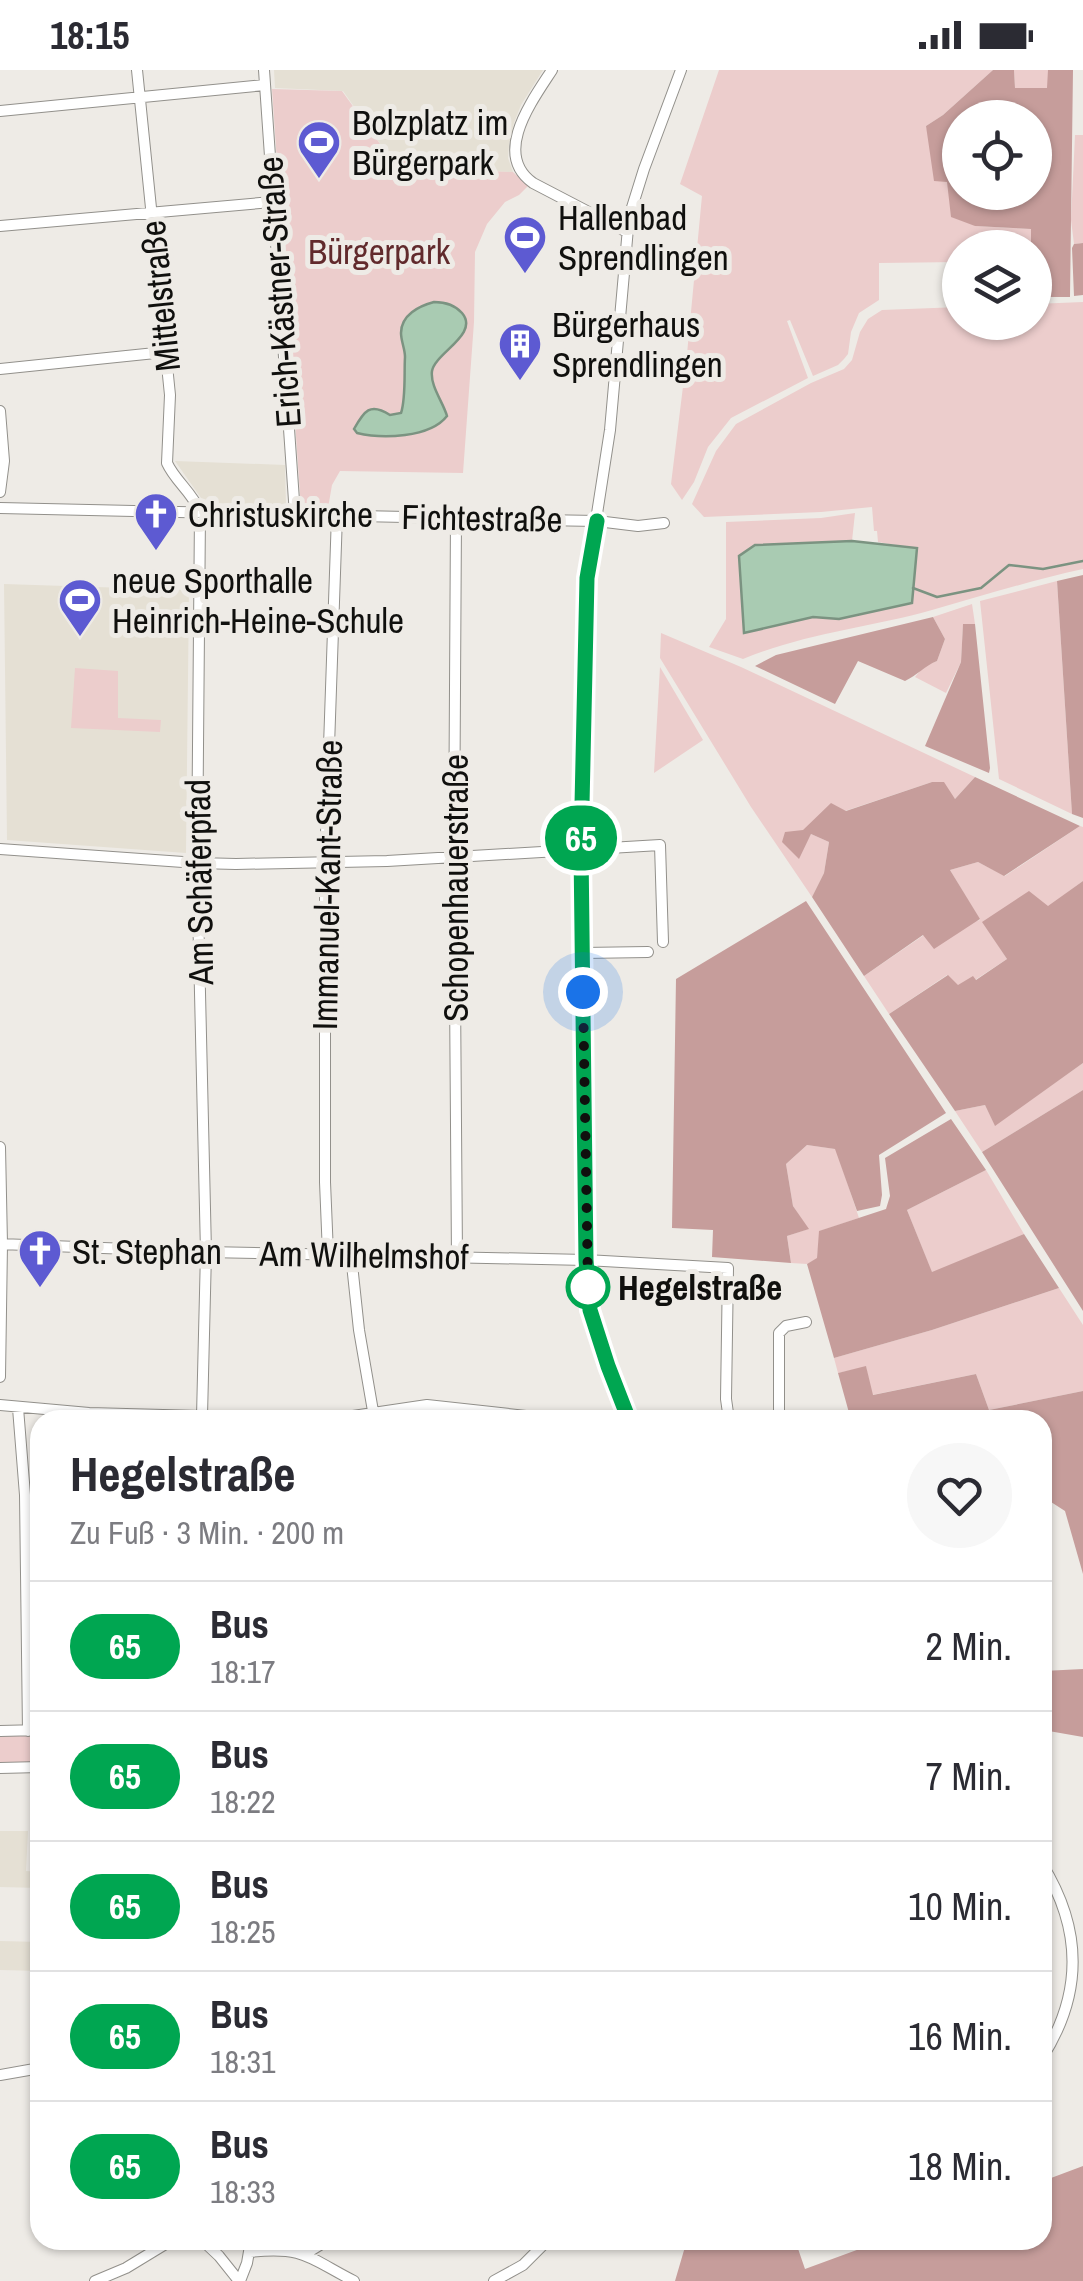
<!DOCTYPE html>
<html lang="de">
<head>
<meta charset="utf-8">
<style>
  body { margin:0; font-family:"Archivo Narrow",sans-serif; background:#f7f7f7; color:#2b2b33; height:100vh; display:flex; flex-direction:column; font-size:38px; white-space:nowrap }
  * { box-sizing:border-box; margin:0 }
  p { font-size:32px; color:#7c7c81 }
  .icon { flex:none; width:55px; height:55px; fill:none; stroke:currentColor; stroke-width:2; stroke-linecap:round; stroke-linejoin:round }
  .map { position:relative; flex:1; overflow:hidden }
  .side { position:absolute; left:30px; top:1340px; width:1022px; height:840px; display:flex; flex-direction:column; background:#fff; border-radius:30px; box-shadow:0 2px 8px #0004 }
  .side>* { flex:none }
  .badge { padding:0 20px; border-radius:32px; font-size:35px; line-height:65px }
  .buttons { position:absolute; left:942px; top:30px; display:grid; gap:20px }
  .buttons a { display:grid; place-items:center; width:110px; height:110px; border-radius:50%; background:#fff; box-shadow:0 2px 8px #0004; font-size:50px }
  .you { position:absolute; width:50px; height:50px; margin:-25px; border:8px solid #fff; border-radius:50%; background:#1a73e8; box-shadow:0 0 0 15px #1a73e833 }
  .map>.badge { position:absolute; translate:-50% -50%; box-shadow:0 0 0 5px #fff }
  .round { display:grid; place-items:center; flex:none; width:105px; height:105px; border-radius:52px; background:#f7f7f7 }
  .headline { display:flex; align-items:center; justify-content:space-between; height:170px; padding:0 40px }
  h1 { font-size:48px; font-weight:700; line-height:75px }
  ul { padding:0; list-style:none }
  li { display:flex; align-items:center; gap:30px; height:130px; padding:0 40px; border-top:2px solid #e1e1e2 }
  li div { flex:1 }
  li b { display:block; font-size:38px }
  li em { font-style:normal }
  li .badge { min-width:110px; font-weight:700; text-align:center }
  .status { display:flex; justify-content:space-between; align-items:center; height:70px; padding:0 50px; background:#fff; direction:ltr }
  .status svg { height:28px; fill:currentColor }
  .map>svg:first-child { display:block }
</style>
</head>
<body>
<div class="status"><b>18:15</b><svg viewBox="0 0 49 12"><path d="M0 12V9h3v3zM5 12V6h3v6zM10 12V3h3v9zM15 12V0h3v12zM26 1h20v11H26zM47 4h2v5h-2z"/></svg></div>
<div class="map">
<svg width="1083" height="2211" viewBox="0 0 1083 2211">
  <rect width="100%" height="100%" fill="#eeebe6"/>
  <path fill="#e5e0d4" d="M274 0H543L521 35 514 53 509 74 508 88 513 102 463 100 388 85 343 21 275 18Z
    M175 391 285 395 286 435 210 433 201 428Z
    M4 514 189 520 186 783 7 770Z
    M0 1761H28L26 1801 40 1802V1818L0 1817Z
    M0 1871 40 1872V1901L0 1900Z"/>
  <path fill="#eccdcc" d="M719 0H993L943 45 926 56C935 93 955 124 975 156L1031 159V177L960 178V192L879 193V230L859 243 851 262 848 284 844 289 838 295 813 306 790 250 787 251 808 308 731 348 708 377 694 412 682 430 671 414 687 284 702 126 680 114Z
    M1014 0H1048V18H1015Z
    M272 19 342 21 388 85 463 100 513 102 528 116 519 125 505 132 487 154 475 182 474 252 463 403 340 401 332 415 328 438H301Z
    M1075 65H1083V173L1074 174 1071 150Z
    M1083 232V499C1032 510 982 526 932 540 868 558 806 563 743 589L709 577 726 549V452L821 448 855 443 852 471 755 475 745 562 813 547 839 549 917 479 878 472 877 461H874L872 437 821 442 704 447 692 434 716 381 736 354 811 313 844 299 852 290 860 262 868 249 882 240 960 237V252H1035V234Z
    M1057 511 1072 744 999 709 980 531Z
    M972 534 975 554 963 555 961 592 946 623 915 607 924 596 937 591 945 569 933 547Z
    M661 563 741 597 975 707 955 729 932 712 845 741 831 734 803 761 798 788 811 764 829 772 824 803 812 827 751 737 660 588Z
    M660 597 703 670 654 703Z
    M75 598 118 601V648L161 650 160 662 71 658Z
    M1080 756 1083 757V811L1048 837 983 852 1007 889 975 910 973 907 957 916 947 905 889 944 864 906 924 865 980 850 950 800 978 792 1005 806Z
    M1083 993V1020L982 1082 955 1041 985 1035 995 1055Z
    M807 1075 836 1079 859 1148 820 1161 817 1189 807 1194 791 1193 787 1166 808 1159 793 1136 786 1094Z
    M986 1100 1024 1164 932 1203 907 1140Z
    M1059 1218 1083 1255V1321L989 1340 976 1304 872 1325 866 1297 838 1303 834 1288 932 1260Z
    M0 1666H40V1692L0 1693Z"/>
  <path fill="#c69d9b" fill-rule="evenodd" d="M993 0H1014L1015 18H1047L1048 0H1073L1070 227H1035V178L1031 177V159L975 156 951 147 947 112 934 111 926 56 943 45ZM960 48H1035V122H960Z
    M1083 173V225L1074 226 1072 178 1074 174Z
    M1083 505V748L1072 744 1057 511Z
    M933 547 945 569 937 591C924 596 918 605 905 611L858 591 835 634 755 596 776 585Z
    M963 554H975L990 698 989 703 925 676 961 592Z
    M975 707 1080 756 1004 806 978 792 950 800 980 849 934 879 923 865 864 906 812 827 824 803 829 772 811 764 799 789 782 772 785 762 803 760 831 733 846 741 932 712H944L955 729Z
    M1083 811V993L995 1056 985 1035 955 1041 889 944 948 905 958 915 973 906 976 910 1007 889 982 852 1029 821 1048 836Z
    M806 831 946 1043 879 1085 882 1125 880 1136 857 1141 835 1079 807 1075 786 1094 793 1136 809 1159 787 1166 791 1193 712 1187 713 1160 672 1158 676 909Z
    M1083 1020V1241L982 1082Z
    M951 1049 986 1100 907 1140 932 1202 1024 1164 1059 1218 932 1260 834 1288 807 1194 817 1188 819 1161 886 1139 890 1126 885 1088Z
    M866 1296 873 1325 976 1304 989 1340 1083 1321V1504L1065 1441 1051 1432 1043 1434 1042 1350H851L838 1303Z
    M1083 1599V1667L1043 1660V1601Z
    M1083 2096V2211H675L687 2170H795L805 2199 884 2170H1042L1043 2111Z"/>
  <path fill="#a9cbb2" stroke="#7b9381" stroke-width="2.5" d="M434 232C444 232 455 235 462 243 480 264 435 283 432 301 430 316 443 332 447 346 430 368 382 369 357 363L354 359C364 341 370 332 390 345L401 343C406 328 404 303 405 287 405 279 401 271 401 263 401 245 419 236 434 232Z
    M852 471 917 478 912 533 839 549 813 547 744 563 739 486 755 475Z"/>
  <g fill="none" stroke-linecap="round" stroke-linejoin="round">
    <path stroke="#7b9381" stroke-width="2.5" d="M913 518 937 527 981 518 1009 495 1043 499 1083 491"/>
    <g stroke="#92908b" stroke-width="12">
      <path id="street" d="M137 0 170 325 167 393C175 411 193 423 200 442L197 793 206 1182 202 1346
        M264 0 295 445
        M552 0C532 31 492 84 533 113L627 162
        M0 41 265 15
        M0 156 272 132
        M0 299 165 282
        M0 341 4 391 0 422
        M0 438 540 450 597 451 638 456 664 453
        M456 447 454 788 457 1188
        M0 779 197 793 236 794 387 791 660 775 663 872
        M583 883 648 882
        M0 1077 2 1174 0 1307
        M0 1174 206 1182 586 1190 728 1198 726 1329 729 1350
        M328 1184 325 1112V792L337 445
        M351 1185 359 1260 374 1347
        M0 1335 89 1343 309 1349 353 1346 427 1335 563 1350
        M18 1338 25 1425 28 1661
        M629 1350C612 1308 591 1262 587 1217L581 780 587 508 610 360 629 147 644 99 681 0
        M779 1350V1263L786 1256 806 1252
        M845 1350 848 1347
        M0 1661 40 1660
        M0 1698 40 1697
        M1042 1794C1083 1860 1083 1924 1042 1988
        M0 2005 40 1998
        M202 2170 219 2186 239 2211
        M250 2182C304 2176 309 2188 354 2211
        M305 2184 328 2170
        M95 2211 126 2198 172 2170
        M240 2211 247 2193 251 2170
        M494 2211 523 2195 548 2170"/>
    </g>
    <use href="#street" stroke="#fff" stroke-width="10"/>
  </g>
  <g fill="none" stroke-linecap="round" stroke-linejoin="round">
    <g stroke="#fff" stroke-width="22">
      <path id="line" d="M597 451 587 508 581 780 586 1190 590 1240 608 1296 629 1350"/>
    </g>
    <use href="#line" stroke="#00a651" stroke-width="15"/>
    <path stroke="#10100e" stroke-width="10" stroke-dasharray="0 18" d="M583 922 588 1217"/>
  </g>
  <defs>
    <g id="stadium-pin" transform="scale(2.25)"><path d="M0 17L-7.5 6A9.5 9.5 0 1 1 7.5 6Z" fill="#5d5ad2" stroke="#eeebe6"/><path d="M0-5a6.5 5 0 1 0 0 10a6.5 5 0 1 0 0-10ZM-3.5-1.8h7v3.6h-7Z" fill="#fff"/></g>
    <g id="building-pin" transform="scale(2.25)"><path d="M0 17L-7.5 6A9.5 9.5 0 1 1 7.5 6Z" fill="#5d5ad2" stroke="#eeebe6"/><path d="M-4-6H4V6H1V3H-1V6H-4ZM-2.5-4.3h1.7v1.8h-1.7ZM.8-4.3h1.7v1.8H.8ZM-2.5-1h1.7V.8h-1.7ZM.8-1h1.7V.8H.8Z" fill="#fff"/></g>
    <g id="church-pin" transform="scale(2.25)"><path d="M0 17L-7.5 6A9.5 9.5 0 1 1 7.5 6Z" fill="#5d5ad2" stroke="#eeebe6"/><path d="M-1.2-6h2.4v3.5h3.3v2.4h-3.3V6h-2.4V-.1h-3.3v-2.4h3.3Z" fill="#fff"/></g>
  </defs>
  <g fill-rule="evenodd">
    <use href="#stadium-pin" x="319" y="72"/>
    <use href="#stadium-pin" x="525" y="167"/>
    <use href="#building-pin" x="520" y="274"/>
    <use href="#church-pin" x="156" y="444"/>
    <use href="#stadium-pin" x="80" y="530"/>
    <use href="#church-pin" x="40" y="1181"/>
  </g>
  <circle fill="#fff" stroke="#00a651" stroke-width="5" cx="588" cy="1217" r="20"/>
  <g text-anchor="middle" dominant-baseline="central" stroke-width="10" stroke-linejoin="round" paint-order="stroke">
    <g font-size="35" fill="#10100e" stroke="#eeebe6" text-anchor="start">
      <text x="352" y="52">Bolzplatz im<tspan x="352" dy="40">Bürgerpark</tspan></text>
      <text x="558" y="147">Hallenbad<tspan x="558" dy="40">Sprendlingen</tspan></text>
      <text x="552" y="254">Bürgerhaus<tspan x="552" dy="40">Sprendlingen</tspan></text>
      <text x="188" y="444">Christuskirche</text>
      <text x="112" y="510">neue Sporthalle<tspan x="112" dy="40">Heinrich-Heine-Schule</tspan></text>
      <text x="72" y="1181">St. Stephan</text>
    </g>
    <g font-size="35" fill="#612a2c" stroke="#eeebe6">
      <text x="379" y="181">Bürgerpark</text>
    </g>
    <g font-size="35" fill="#10100e" stroke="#eeebe6">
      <text transform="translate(279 222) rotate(-94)">Erich-Kästner-Straße</text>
      <text transform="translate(160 226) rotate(-96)">Mittelstraße</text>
      <text transform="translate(482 448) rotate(1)">Fichtestraße</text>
      <text transform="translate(199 812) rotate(-91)">Am Schäferpfad</text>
      <text transform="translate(327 815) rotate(-89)">Immanuel-Kant-Straße</text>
      <text transform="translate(455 818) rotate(-90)">Schopenhauerstraße</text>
      <text transform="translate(364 1185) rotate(1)">Am Wilhelmshof</text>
    </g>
    <g font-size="35" font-weight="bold" fill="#10100e" stroke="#eeebe6" text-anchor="start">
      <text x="618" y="1217">Hegelstraße</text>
    </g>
  </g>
</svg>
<div class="buttons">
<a><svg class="icon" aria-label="locate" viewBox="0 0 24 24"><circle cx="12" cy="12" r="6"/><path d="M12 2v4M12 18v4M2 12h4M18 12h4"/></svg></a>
<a><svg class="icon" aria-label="layers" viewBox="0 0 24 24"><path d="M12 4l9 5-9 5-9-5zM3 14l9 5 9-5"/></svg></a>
</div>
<div class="you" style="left:583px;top:922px"></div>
<b class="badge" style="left:581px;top:768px;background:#00a651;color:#fff">65</b>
<section class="side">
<div class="headline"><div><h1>Hegelstraße</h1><p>Zu Fuß · 3 Min. · 200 m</p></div><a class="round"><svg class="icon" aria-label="heart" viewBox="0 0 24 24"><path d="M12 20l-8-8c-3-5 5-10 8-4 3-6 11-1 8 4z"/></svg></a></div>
<ul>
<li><span class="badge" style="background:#00a651;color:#fff">65</span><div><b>Bus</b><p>18:17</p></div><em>2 Min.</em></li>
<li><span class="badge" style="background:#00a651;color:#fff">65</span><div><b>Bus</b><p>18:22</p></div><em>7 Min.</em></li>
<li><span class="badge" style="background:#00a651;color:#fff">65</span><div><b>Bus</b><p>18:25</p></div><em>10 Min.</em></li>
<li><span class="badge" style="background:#00a651;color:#fff">65</span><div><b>Bus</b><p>18:31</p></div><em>16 Min.</em></li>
<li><span class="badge" style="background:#00a651;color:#fff">65</span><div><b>Bus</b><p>18:33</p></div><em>18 Min.</em></li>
</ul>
</section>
</div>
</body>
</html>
